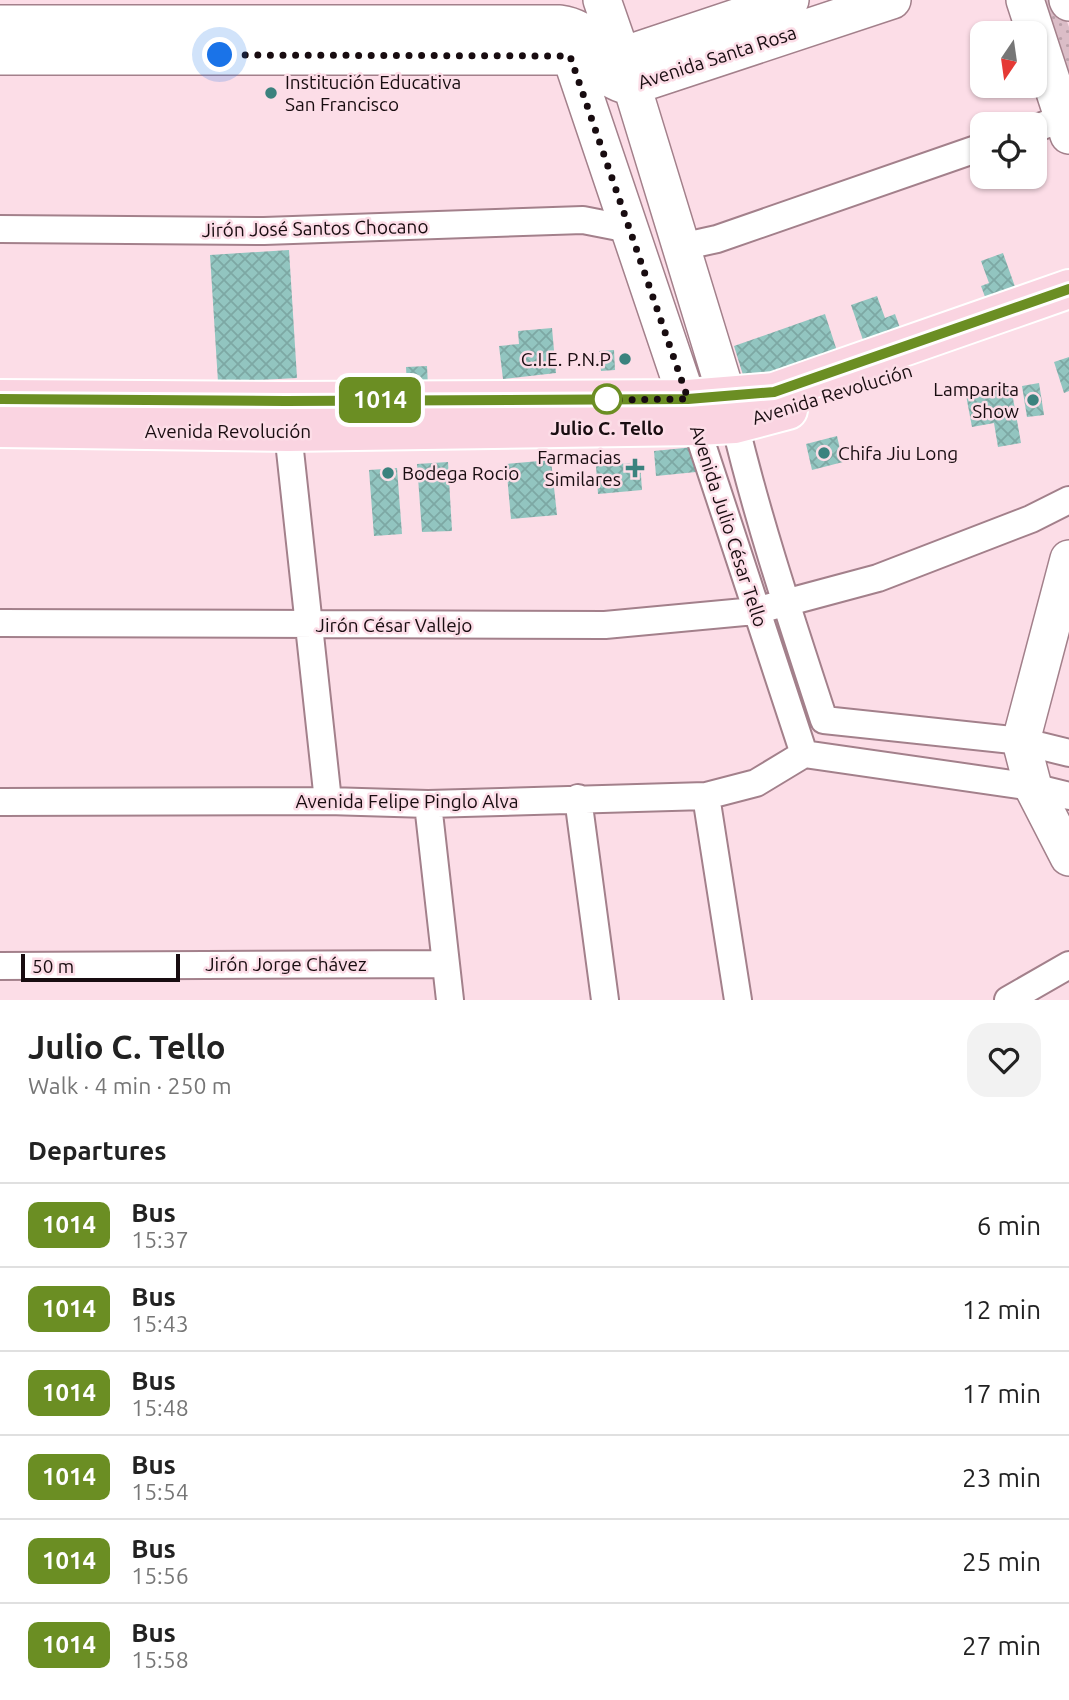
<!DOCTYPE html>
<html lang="en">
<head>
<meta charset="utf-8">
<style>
  body { margin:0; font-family:Ubuntu,sans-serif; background:#f2f2f2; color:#222; height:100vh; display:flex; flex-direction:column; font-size:26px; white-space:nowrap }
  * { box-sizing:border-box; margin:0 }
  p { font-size:23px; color:#767676 }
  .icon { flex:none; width:38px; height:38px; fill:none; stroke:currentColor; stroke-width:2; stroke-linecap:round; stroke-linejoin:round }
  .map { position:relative; height:1000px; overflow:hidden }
  .panel { display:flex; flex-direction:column; background:#fff; flex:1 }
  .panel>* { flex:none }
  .badge { padding:0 14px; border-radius:10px; font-size:24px; line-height:46px }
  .needle { width:46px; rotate:193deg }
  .fabs { position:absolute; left:970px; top:21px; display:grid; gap:14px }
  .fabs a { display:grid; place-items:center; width:77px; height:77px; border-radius:14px; background:#fff; box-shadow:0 2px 5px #0004; font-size:35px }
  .scale { position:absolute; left:21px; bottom:18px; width:159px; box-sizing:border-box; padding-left:7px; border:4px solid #180c10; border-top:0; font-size:19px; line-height:24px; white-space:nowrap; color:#180c10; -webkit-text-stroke:5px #fcdde7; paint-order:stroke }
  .you { position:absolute; width:35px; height:35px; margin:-18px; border:5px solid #fff; border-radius:50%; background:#1a73e8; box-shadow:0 0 0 10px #1a73e833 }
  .map>.badge { position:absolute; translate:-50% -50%; box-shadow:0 0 0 4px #fff }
  h2 { padding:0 28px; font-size:26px; line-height:63px }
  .round { display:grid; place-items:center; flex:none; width:74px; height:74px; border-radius:21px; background:#f2f2f2 }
  .overview { display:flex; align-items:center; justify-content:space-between; height:119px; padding:0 28px }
  h1 { font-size:33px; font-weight:600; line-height:52px }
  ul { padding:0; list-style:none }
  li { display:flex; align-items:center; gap:21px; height:84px; padding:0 28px; border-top:2px solid #e0e0e0 }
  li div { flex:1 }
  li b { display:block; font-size:26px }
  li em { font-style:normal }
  li .badge { min-width:77px; font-weight:700; text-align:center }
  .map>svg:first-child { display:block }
</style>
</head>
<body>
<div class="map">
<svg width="1069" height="1000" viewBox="0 0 1069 1000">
  <defs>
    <pattern id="park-dots" width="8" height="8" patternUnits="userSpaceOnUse" patternTransform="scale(1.75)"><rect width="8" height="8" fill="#dbbdc7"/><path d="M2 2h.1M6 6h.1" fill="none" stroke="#bba1aa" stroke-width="1.8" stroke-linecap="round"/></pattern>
    <pattern id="building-cross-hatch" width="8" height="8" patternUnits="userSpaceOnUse" patternTransform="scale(1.75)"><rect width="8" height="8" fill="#92c5c0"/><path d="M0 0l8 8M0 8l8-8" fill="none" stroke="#7da8a4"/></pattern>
  </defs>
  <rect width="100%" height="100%" fill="#fcdde7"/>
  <path fill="url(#park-dots)" d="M1037 0H1059L1069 27V92Z"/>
  <path fill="url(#building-cross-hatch)" d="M289 250 297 378 218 382 210 255Z
    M1003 253 1018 295 988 305 981 286 989 283 981 261Z
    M877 296 885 318 895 314 900 328 863 340 851 305Z
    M825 314 837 351 749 379 743 375 734 346Z
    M552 328 556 373 503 379 499 346 519 344 518 331Z
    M614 350 615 370 601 371 599 351Z
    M1069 357V391L1064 393 1054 362Z
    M427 366 428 387H407L406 367Z
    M1039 383 1044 415 1027 417 1022 386Z
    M1011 387 1021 443 998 447 994 423 972 427 966 395Z
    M837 436 843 462 812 470 806 444Z
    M694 447 696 472 656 476 654 451Z
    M551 460 557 515 511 519 506 464Z
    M448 462 452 531 422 532 417 464Z
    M640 462 642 490 598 494 596 466Z
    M397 468 402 534 374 536 369 470Z"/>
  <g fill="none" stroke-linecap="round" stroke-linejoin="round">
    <g stroke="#a3808b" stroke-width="30">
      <path id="street" d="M1034 129 1063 118
        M0 229 264 231 583 220 629 229
        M681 247 717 239 982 147
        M735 424C759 524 792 622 824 720L1021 741 1069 753
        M696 426 804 754 1033 787 1069 796
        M288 432 328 801
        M0 623 605 625 755 611 878 578 1031 519 1069 500
        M706 796 738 1000
        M578 798 605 1000
        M0 802 328 801 428 804 706 796 756 783 804 754
        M428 804 450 1000
        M0 966 446 964
        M1008 1000 1069 965"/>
    </g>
    <g stroke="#a3808b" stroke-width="40">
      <path id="secondary" d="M602 0 632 86 735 423
        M1025 0 1069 135
        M1068 0 1069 2
        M0 24H560C590 28 595 51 622 56L790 0
        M566 41 696 426
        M0 56H571C595 60 608 84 632 86L892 0
        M1069 559 1021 741 1033 787 1069 857"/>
    </g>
    <g stroke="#fff" stroke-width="42">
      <path id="primary" d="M0 399 285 401 688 399 774 392 1069 289
        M0 428 288 432 696 426 735 424 788 410"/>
    </g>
    <use href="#street" stroke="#fff" stroke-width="26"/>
    <use href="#secondary" stroke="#fff" stroke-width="37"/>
    <use href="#primary" stroke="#fad4e1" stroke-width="38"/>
  </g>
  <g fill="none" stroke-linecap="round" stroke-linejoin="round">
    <g stroke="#fff" stroke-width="16">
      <path id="line" d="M0 399 285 401 688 399 774 392 1069 289"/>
    </g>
    <use href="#line" stroke="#6b8e23" stroke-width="10"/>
    <path stroke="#180c10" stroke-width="7" stroke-dasharray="0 12.6" d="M220 55 570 56 688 399 599 400 607 399"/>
  </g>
  <g fill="#3b827e" stroke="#fcdde7" stroke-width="2.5">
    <circle cx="271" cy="93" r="7"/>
    <circle cx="625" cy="359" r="7"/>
    <circle cx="1033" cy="400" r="7"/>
    <circle cx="824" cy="453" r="7"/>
    <path d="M631.5 457.5h7v7h7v7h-7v7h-7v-7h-7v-7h7z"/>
    <circle cx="388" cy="473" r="7"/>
  </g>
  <circle fill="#fff" stroke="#6b8e23" stroke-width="3.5" cx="607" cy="399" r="14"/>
  <g text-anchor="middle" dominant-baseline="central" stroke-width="5" stroke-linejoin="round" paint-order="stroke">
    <g font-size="19" fill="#180c10" stroke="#fcdde7">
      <text transform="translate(717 57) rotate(-18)">Avenida Santa Rosa</text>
      <text transform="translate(315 228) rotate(-1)">Jirón José Santos Chocano</text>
      <text transform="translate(832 394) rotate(-17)">Avenida Revolución</text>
      <text x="228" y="431">Avenida Revolución</text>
      <text transform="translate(729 526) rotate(72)">Avenida Julio César Tello</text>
      <text x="394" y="625">Jirón César Vallejo</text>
      <text x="407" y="801">Avenida Felipe Pinglo Alva</text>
      <text x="286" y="964">Jirón Jorge Chávez</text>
    </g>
    <g font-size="19" fill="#180c10" stroke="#fcdde7" text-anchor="start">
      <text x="285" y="82">Institución Educativa<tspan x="285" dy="22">San Francisco</tspan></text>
      <text x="611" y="359" text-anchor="end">C.I.E. P.N.P</text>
      <text x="1019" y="389" text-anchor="end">Lamparita<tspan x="1019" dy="22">Show</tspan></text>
      <text x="838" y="453">Chifa Jiu Long</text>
      <text x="621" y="457" text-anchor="end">Farmacias<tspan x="621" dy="22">Similares</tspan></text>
      <text x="402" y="473">Bodega Rocio</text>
    </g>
    <g font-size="19" font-weight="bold" fill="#180c10" stroke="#fcdde7">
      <text x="607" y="428">Julio C. Tello</text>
    </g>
  </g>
</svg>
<div class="fabs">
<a><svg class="needle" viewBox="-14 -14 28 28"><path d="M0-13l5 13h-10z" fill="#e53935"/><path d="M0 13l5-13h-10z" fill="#767676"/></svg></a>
<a><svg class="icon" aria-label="locate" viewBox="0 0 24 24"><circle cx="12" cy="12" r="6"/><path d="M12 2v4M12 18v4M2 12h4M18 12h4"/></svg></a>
</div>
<div class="scale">50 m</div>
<div class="you" style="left:220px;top:55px"></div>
<b class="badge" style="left:380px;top:400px;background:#6b8e23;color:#fff">1014</b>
</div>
<section class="panel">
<div class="overview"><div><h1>Julio C. Tello</h1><p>Walk · 4 min · 250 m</p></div><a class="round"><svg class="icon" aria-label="heart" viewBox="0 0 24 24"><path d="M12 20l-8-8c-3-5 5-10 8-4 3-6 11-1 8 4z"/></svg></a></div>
<h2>Departures</h2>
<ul>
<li><span class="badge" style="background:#6b8e23;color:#fff">1014</span><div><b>Bus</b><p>15:37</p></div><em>6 min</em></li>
<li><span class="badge" style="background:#6b8e23;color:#fff">1014</span><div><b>Bus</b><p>15:43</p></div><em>12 min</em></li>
<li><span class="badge" style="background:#6b8e23;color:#fff">1014</span><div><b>Bus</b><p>15:48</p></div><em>17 min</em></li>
<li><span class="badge" style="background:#6b8e23;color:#fff">1014</span><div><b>Bus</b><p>15:54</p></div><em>23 min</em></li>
<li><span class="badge" style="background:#6b8e23;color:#fff">1014</span><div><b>Bus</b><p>15:56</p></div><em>25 min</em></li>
<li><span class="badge" style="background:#6b8e23;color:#fff">1014</span><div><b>Bus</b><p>15:58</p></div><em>27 min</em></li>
</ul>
</section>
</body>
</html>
